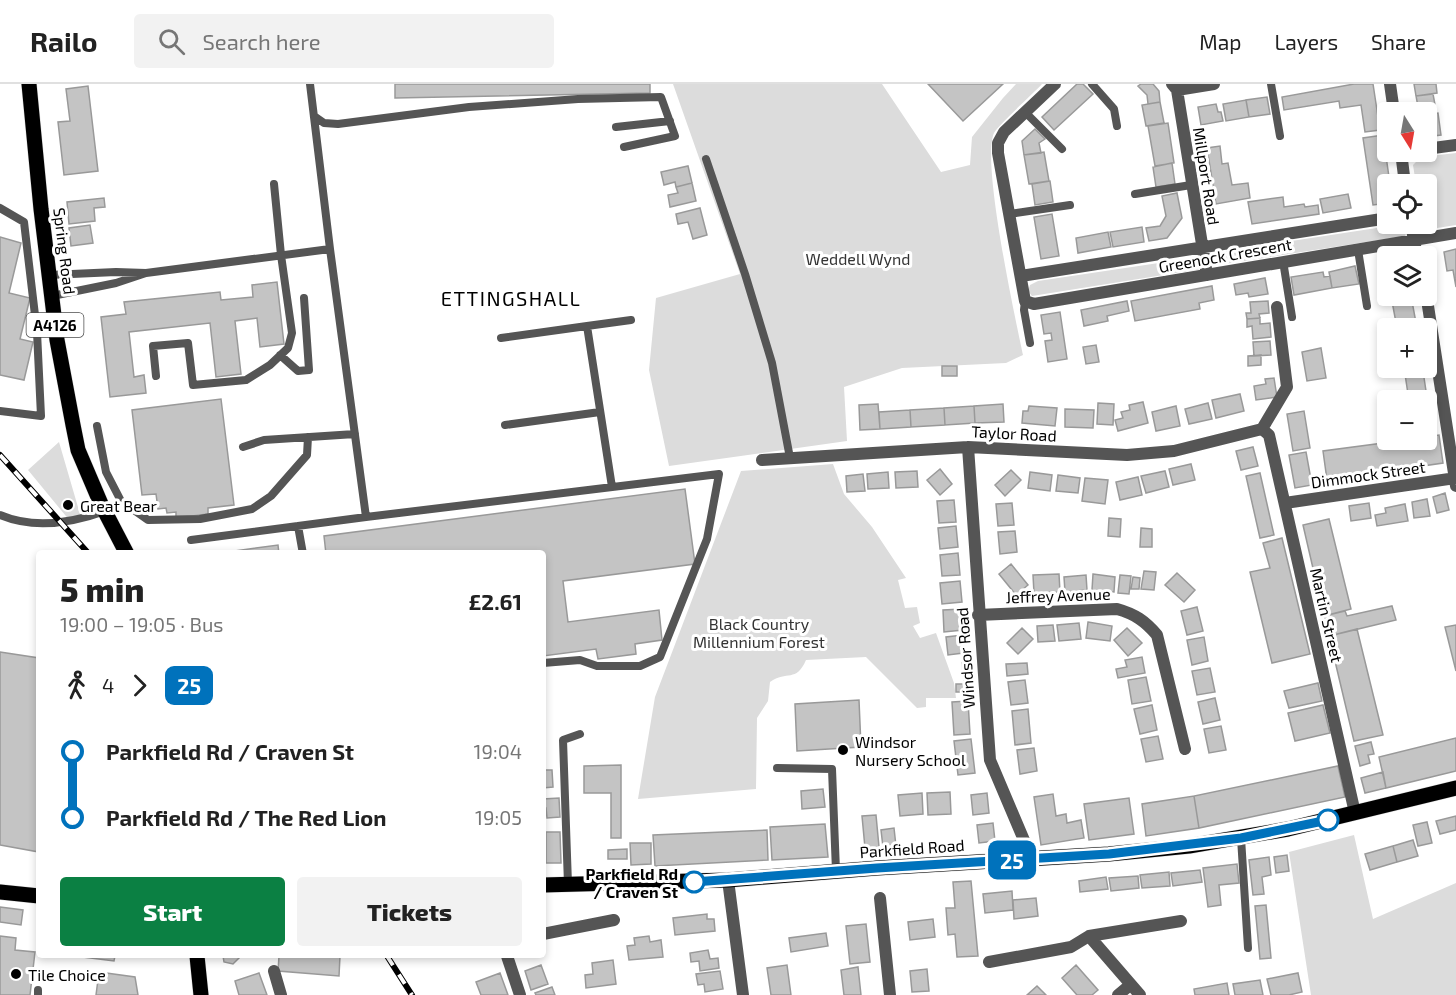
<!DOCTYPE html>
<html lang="en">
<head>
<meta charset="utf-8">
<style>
  body { margin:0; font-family:"Exo 2",sans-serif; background:#f2f2f2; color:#222; height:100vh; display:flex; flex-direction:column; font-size:22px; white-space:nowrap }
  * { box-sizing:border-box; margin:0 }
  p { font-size:20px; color:#767676 }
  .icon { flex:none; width:33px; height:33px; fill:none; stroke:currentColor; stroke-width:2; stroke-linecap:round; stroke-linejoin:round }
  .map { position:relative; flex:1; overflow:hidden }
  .details { position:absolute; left:36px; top:466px; width:510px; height:408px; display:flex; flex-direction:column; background:#fff; border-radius:6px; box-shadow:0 3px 9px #0003 }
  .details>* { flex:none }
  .badge { padding:0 12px; border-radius:9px; font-size:21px; line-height:39px }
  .needle { width:39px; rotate:169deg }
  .fabs { position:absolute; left:1377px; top:18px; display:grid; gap:12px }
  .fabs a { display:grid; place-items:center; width:60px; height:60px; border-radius:6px; background:#fff; box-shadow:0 3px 9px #0003; font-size:30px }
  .map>.badge { position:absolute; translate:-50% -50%; box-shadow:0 0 0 3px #fff }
  .legs { display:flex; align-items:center; gap:9px; height:66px; padding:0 24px; font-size:20px }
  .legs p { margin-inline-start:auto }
  .headline { display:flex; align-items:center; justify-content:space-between; height:102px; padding:0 24px }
  h1 { font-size:33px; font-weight:800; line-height:45px }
  .primary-button { display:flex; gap:12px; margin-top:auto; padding:12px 24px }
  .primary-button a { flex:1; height:69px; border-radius:6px; background:#0b8043; color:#fff; font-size:24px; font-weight:800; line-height:69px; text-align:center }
  .primary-button a+a { background:#f2f2f2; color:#222 }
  ul { padding:0 24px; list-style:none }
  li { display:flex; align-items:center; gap:21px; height:66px; font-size:22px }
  li i { display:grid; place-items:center; width:9px; height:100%; margin:0 8px; background:currentColor }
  li i::after { content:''; width:15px; height:15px; margin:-8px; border:4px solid; border-radius:50%; background:#fff }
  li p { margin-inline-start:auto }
  li:first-child i { background:linear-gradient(#0000 50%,currentColor 0) }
  li:last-child i { background:linear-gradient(currentColor 50%,#0000 0) }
  header { display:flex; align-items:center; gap:36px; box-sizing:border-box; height:84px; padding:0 30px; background:#fff; border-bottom:2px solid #e0e0e0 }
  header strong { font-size:28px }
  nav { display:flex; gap:33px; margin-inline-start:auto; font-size:21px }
  .search { width:420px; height:54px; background:#f2f2f2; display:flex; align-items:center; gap:15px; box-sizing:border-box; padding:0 21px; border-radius:6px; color:#767676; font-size:22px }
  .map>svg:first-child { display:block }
</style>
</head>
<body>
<header>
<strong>Railo</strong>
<div class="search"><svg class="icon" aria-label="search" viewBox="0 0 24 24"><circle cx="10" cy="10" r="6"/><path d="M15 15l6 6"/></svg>Search here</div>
<nav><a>Map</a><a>Layers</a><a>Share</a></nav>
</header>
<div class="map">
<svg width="1456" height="911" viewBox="0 0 1456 911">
  <rect width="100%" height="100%" fill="#fff"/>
  <path fill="#dcdcdc" d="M673 0H882L941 88 970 81 972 53 1003 14 1016 0H1042C1033 10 999 40 994 49 981 77 1015 233 1023 271L1006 279 902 284 844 303 847 357 669 382 649 286 656 214 740 190Z
    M1456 69V141L1431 145 1422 140H1426V100H1416L1413 81 1421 73Z
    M1403 140 1407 146 1405 152 1218 181 1214 178V171L1219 168Z
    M1199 173 1201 185 1032 212 1028 207 1030 201 1038 197Z
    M59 358 80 430 70 437 28 386Z
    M833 380 844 410 872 443 906 494 898 496 905 524 917 523 920 539 913 542 920 554 936 549 954 599 956 614H926V623L917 624 866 573 806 576C796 599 787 586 770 598L768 617 757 634 756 705 638 715 655 613 741 387Z
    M1354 751 1373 835 1456 799V911H1311L1289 768Z"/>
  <path fill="#c4c4c4" stroke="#999" stroke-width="1.5" d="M395 0H650V9L395 14Z
    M928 0H1003L963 37Z
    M1077 0H1083L1093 10 1054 46 1042 33Z
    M1141 0H1153L1159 7 1160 18 1148 20 1147 11 1138 2Z
    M1354 0H1373L1380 46 1365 48 1361 21 1340 24 1339 17 1284 26 1282 13Z
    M1414 0H1436L1437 9 1416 12Z
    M88 2 98 87 64 91 58 38 70 37 66 5Z
    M1433 10 1436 26 1419 28 1416 12Z
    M1267 13 1270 30 1249 33 1246 16Z
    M1246 16 1249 33 1226 37 1223 20Z
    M1160 18 1164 39 1146 42 1142 21Z
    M1216 20 1218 28H1221L1223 37 1201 41 1198 23Z
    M1438 29 1441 51 1426 53V31Z
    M1168 39 1174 79 1155 82 1148 42Z
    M1035 45 1045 55 1039 59 1041 69 1024 71 1022 57Z
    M1383 51 1390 100H1388V119L1373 121 1363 54Z
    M1220 62 1222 80 1228 79 1232 101 1248 99 1250 114 1216 120 1207 64Z
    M1044 68 1049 97 1029 100 1024 71Z
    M1172 79 1175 100 1156 103 1153 83Z
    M688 82 692 99 676 103 675 98 664 101 661 88Z
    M1050 97 1053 118 1035 121 1032 100Z
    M692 99 696 117 670 123 668 111 678 109 676 103Z
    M1177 109 1182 134 1167 154 1149 157 1146 144 1160 142 1166 132 1162 112Z
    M1348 110 1351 124 1323 129 1320 115Z
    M1283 113 1284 123 1304 120 1305 123 1318 121 1319 130 1252 140 1248 118Z
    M104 114 105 123 94 124 95 137 69 140 67 118Z
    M700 124 707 151 693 155 688 138 678 140 676 130Z
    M1052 130 1059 172 1041 175 1034 133Z
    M90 141 93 159 71 162 69 144Z
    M1142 143 1144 158 1113 163 1110 148Z
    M1108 148 1111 163 1078 169 1076 154Z
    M0 153 21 159 9 209 30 214 20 255 33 258 24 296 0 291Z
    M1456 165V203L1453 186 1447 187 1444 168Z
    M1355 182 1359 200 1332 204 1329 188Z
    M1323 188 1324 193 1330 192 1332 204 1294 211 1291 193Z
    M1265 194 1268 210 1249 213 1248 209 1236 211 1234 200Z
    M277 198 284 260 260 263 257 234 235 237 241 290 216 293 210 239 129 248 134 293 144 291 146 309 110 313 101 233 126 230 124 218 220 208 221 216 253 213 252 201Z
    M1212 202 1214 216 1199 219 1200 225 1135 237 1131 217Z
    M1391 212H1411L1417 244H1397Z
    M1127 217 1129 227 1107 232 1108 237 1084 242 1081 226Z
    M1268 217 1269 229 1259 230 1260 234 1247 235 1246 229H1251L1250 218Z
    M1060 228 1067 275 1048 278 1045 257 1052 256 1051 249 1044 250 1041 231Z
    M1260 234V240L1270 239 1271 253 1253 255 1252 242 1247 243V235Z
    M1270 257 1271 271 1254 272 1253 258Z
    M1096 261 1099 278 1086 280 1083 263Z
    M1321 264 1326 294 1307 297 1302 268Z
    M1261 271V281L1248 282V272Z
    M942 282H957V292H942Z
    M1423 287 1426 307 1408 310 1405 290Z
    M1274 294 1277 313 1256 316 1254 302 1266 300 1265 295Z
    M1240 310 1244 327 1216 334 1212 316Z
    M221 315 234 421 208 424V430L176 434V428L167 429 166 424 158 425 156 410 142 411 132 326Z
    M1143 318 1148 339 1118 347 1115 336 1123 334 1121 328 1130 326 1129 321Z
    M1098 319 1114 320 1113 341 1097 340Z
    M1208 319 1212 335 1189 340 1185 325Z
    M878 320 880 345 860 346 859 321Z
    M1003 320 1004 338 975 339 974 322Z
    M974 322 975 339 945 341 944 324Z
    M1029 322 1057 324 1055 342 1022 339 1023 327H1028Z
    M1176 322 1180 342 1156 347 1152 328Z
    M944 324 945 341 911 343 910 326Z
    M1065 325 1094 326 1093 344 1065 343Z
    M910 326 911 343 880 345 879 328Z
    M1304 327 1310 364 1293 367 1287 330Z
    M1439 351 1443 379 1327 396 1323 367 1406 356H1426V353Z
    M1253 363 1258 382 1241 386 1236 367Z
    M1306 368 1312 401 1295 404 1289 371Z
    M1191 380 1195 396 1173 401 1169 385Z
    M940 385 952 400 940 411 927 396Z
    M1011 386 1021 396 1005 412 995 401Z
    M917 387 918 403 896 404 895 388Z
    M1165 387 1169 403 1146 409 1141 392Z
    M888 388 889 404 868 405 867 390Z
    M1030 388 1052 391 1050 407 1028 404Z
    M1260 389 1274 451 1260 454 1246 392Z
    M863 390 865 407 847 408 846 392Z
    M1058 391 1080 394 1078 409 1056 407Z
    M1138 393 1142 411 1120 416 1116 398Z
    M1085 394 1108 396 1105 420 1082 417Z
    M685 405 695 480 563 497 568 538 659 526 662 556 635 560 636 570 598 575 596 565 543 572V470H326L324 452Z
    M1445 409 1449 426 1437 429 1433 413Z
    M1427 415 1430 432 1414 434 1412 418Z
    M954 416 956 438 939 439 937 417Z
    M1012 419 1014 441 998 442 996 420Z
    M1369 419 1371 434 1351 437 1349 422Z
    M1405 420 1408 437 1377 442 1375 431 1386 429 1385 424Z
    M1109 434 1121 435 1120 453 1108 452Z
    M1329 435 1351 525 1324 532 1303 441Z
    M956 442 958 463 940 465 938 444Z
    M1141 444 1152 445V463H1140Z
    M1015 447 1017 468 1000 470 998 448Z
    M1282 454 1310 570 1272 579 1250 488 1270 484 1263 459Z
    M278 461 279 470H213Z
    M958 469 960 491 942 492 940 471Z
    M1011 480 1028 501 1016 511 999 490Z
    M1144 487 1156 488 1154 506 1141 505Z
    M1177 489 1195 506 1184 518 1165 501Z
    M1059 490 1060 508 1034 509 1033 491Z
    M1093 490 1115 493 1114 508 1092 506Z
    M1086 491 1087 506 1065 508 1064 493Z
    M1120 491 1131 492 1129 510 1118 509Z
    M1133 493 1140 494 1139 505H1131Z
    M960 497 962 518 942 520 940 499Z
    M1392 522 1396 536 1329 552 1324 532 1345 527 1347 532Z
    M1197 523 1203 547 1187 551 1181 527Z
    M962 525 963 546 944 548 943 526Z
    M1088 538 1112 542 1110 557 1086 554Z
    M1079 539 1081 555 1059 557 1057 541Z
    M1053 541 1055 557 1038 558 1037 542Z
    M1456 541V587L1445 543Z
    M1022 544 1033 555 1018 570 1007 559Z
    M1127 544 1142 559 1128 572 1114 556Z
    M1357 545 1383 651 1354 657 1329 552Z
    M963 551 965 564H963V569L948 571 946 553Z
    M1204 553 1208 577 1192 581 1187 556Z
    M0 568 39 574V768L0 761Z
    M1142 573 1145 589 1118 594 1116 585 1127 583 1125 576Z
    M970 578 972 597 964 598 962 579Z
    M1027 579 1028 590 1007 592 1006 580Z
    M1210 584 1215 608 1197 611 1192 587Z
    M1146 593 1151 617 1132 620 1128 596Z
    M1025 596 1028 619 1011 621 1008 598Z
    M1318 599 1322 617 1289 624 1284 607Z
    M956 600H967V608H956Z
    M1215 614 1220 636 1203 640 1198 618Z
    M859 616 861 663 797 667 795 620Z
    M968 617 970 650 954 651 952 618Z
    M1152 621 1157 646 1140 650 1134 625Z
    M1323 621 1330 649 1295 657 1288 629Z
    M1028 625 1031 659 1015 661 1012 627Z
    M1221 642 1226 666 1209 669 1204 645Z
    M1158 652 1163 675 1146 678 1141 655Z
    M1456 654V687L1386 704 1379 673Z
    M971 655 975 689 958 691 954 657Z
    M1371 658 1374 670 1368 671 1370 679 1360 682 1355 662Z
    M1034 664 1037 687 1020 690 1017 666Z
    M621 681V754H611V709H584V682Z
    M1338 682 1345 713 1199 744 1194 712Z
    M543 686H552L553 703 543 704Z
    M1383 688 1386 704 1365 709 1361 694Z
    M823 705 825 723 802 725 801 707Z
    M950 708 951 730 928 731 927 709Z
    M922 709 923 730 900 732 898 711Z
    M987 709 989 729 973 731 971 711Z
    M1053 710 1056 732 1066 730 1067 739 1081 736 1084 754 1041 761 1034 713Z
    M1194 712 1199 744 1146 752 1142 720Z
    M559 714 560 733 547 734 546 724H543V715Z
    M1129 714 1134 750 1089 756 1084 720Z
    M876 731 879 763 865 764 862 732Z
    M1456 732V746L1440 750 1436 737Z
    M1427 738 1432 759 1418 762 1413 741Z
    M993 739 995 757 979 759 977 741Z
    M825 740 828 773 772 776 770 743Z
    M894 744 896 762 883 763 881 746Z
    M767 746 768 776 655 782 653 751Z
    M546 748H560L561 779H546Z
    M1413 756 1418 772 1397 778 1393 762Z
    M630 759H651V780L631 781Z
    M1393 762 1397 778 1370 786 1365 770Z
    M627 765V775H608V766Z
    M1287 771 1289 787 1276 789 1274 773Z
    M1269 773 1271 791 1262 793 1264 810 1253 811 1249 776Z
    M1237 780 1239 799 1219 801 1221 821 1208 823 1203 784Z
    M1200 786 1202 798 1173 802 1171 789Z
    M1169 788 1170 802 1142 804 1140 791Z
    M1138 792 1139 804 1111 807 1109 794Z
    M1106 793 1108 805 1080 808 1079 797Z
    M971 797 978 872 957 873 955 850 948 851 946 824H955L953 798Z
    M1012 807 1013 826 985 829 983 810Z
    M1036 814 1038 832 1014 835 1013 816Z
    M1266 821 1271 874 1260 875 1255 822Z
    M0 823 23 826 21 841 0 838Z
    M707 830V835H714L715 847 675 851 673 834Z
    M933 835 935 853 910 856 908 838Z
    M866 840 870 878 850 880 846 842Z
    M826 849 828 862 791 868 789 854Z
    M0 852 16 854 15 866 35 868 30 911H0Z
    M649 852 650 858 661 856 663 873 629 876 627 862 635 861 634 854Z
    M708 866 710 875 718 874 719 884 700 887 699 877 691 878 690 869Z
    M83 872H115L114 877 83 873Z
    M223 872H241L233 880 224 878Z
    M279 872H340L339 892 278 887Z
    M613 876 616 900 586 904 585 891 593 890 592 879Z
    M541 881 548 900 531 906 525 887Z
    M787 881 791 911H771L767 884Z
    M1076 881 1098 906 1092 911H1077L1062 894Z
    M858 883 861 911H844L841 886Z
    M927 885 929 907 912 908 910 887Z
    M720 887 723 905 705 908 704 900 698 901 696 890Z
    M99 888 135 893 138 911H96Z
    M259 889 267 911H239L235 897Z
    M500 889 508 911H481L476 898Z
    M1298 889 1302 908 1289 911H1271L1267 895Z
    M1260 896 1263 911H1235L1233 900Z
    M1227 899 1229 911H1195L1194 905Z
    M1037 902 1046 911H1027Z
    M552 903 555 911H536L535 909Z"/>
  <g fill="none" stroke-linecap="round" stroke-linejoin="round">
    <g stroke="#dbdbdb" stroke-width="16">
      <path id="primary" d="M29 0 41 125 57 256 73 341 78 366 101 420 127 470
        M543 801 728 796 877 784 1109 770 1189 762 1288 745 1456 704
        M0 808 39 812
        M197 872 201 911"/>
    </g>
    <path stroke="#555" stroke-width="8" d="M310 0 330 165
      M1092 0 1114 25 1117 42
      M1271 0 1280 52
      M1025 28 1062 65
      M314 32 324 39 338 40 469 23 578 15 661 13 675 52 624 63
      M616 43 670 37
      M706 75 745 190 772 279 790 374
      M1135 110 1191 101
      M0 124 24 138 37 248 41 332 0 327
      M1009 130 1070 121
      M1358 166 1367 222
      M1283 177 1292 233
      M146 189 330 165 366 433 191 456
      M50 191 116 188 146 189 116 199 52 212
      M1025 217 1024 226 1030 259
      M587 242 631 236
      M501 254 587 242 612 403
      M280 271 298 287 309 286 304 214
      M156 292 153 262 188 259 193 301 246 296 270 281 288 264 292 249 281 171 274 100
      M505 341 600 328
      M97 342 106 388 121 417 148 436 200 435 252 425 271 412 307 371 308 353
      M243 363 264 356 355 350
      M0 431C33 445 72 439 105 427
      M366 433 719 390 707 455 660 573 640 582H597L580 576 543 579
      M298 442 303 470
      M777 684 832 685 836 787
      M1241 754 1248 864
      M568 800 563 656 580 650
      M38 911V906"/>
    <path stroke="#555" stroke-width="12" d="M1055 0 1004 48 998 59V69L1025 217 1034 220 1456 149
      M1172 0 1177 6 1207 191
      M1390 0 1394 28
      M1177 6 1214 0
      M1426 65 1456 61
      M1401 68 1405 100
      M1411 140 1417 172
      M1021 192 1388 134
      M1428 222 1456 402
      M1262 345 1269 351 1355 729
      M1262 345 1287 303 1277 223
      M968 363 990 676 1032 775
      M762 376 968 363 1127 371 1174 367 1262 345
      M1285 419 1456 394
      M978 531 1117 525C1135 530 1145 537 1157 551L1185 665
      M728 796 743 911
      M880 814 890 911
      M543 850 614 836
      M1089 852 1140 911
      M507 872 520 911
      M989 878 1071 863 1089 852 1181 837
      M274 887 281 911
      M1118 911 1130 901"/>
    <use href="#primary" stroke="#000" stroke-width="15"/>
    <g stroke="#000" stroke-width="6">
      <path id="rail" d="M0 371 89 470
        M387 872 412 911"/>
    </g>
    <use href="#rail" stroke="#fff" stroke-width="4" stroke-dasharray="11" stroke-linecap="butt"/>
  </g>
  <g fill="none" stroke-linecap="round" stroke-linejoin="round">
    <g stroke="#fff" stroke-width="14">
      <path id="line-1" d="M694 798 877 784 1109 770 1241 754 1328 736"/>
    </g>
    <use href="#line-1" stroke="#0072bc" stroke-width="9"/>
  </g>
  <g fill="#000" stroke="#fff" stroke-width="2">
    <circle cx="68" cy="421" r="6"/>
    <circle cx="843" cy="666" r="6"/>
    <circle cx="16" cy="890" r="6"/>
  </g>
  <g fill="#fff" stroke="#0072bc" stroke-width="3">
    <circle cx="1328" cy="736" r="10"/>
    <circle cx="694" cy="798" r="10"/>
  </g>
  <g text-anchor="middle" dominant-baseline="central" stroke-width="6" stroke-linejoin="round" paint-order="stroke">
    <rect fill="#fff" stroke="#4c4c4c" stroke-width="1.5" x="26.5" y="229" width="57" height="24" rx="4.5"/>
    <g font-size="15" font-weight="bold" fill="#000">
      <text x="55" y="241">A4126</text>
    </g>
    <g font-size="16" fill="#000" stroke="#fff">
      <text transform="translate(1207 92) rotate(81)">Millport Road</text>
      <text transform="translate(65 167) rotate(83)">Spring Road</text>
      <text transform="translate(1225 171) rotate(-10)">Greenock Crescent</text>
      <text transform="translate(1014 349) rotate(3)">Taylor Road</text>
      <text transform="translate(1368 390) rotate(-8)">Dimmock Street</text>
      <text transform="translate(1058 511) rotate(-2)">Jeffrey Avenue</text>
      <text transform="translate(1327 531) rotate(77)">Martin Street</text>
      <text transform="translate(965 574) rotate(-94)">Windsor Road</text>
      <text transform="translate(912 764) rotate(-4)">Parkfield Road</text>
    </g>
    <g font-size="16" fill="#333" stroke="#fff">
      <text x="858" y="174">Weddell Wynd</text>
      <text x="759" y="539">Black Country<tspan x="759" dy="18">Millennium Forest</tspan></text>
    </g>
    <g font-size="16" fill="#000" stroke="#fff" text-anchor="start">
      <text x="80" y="421">Great Bear</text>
      <text x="855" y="657">Windsor<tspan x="855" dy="18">Nursery School</tspan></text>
      <text x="28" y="890">Tile Choice</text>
    </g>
    <g font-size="16" font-weight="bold" fill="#000" stroke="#fff" text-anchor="end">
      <text x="678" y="789">Parkfield Rd<tspan x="678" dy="18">/ Craven St</tspan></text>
    </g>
    <g font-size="20" letter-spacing="1.5" fill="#000" stroke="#fff">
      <text x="511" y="214">ETTINGSHALL</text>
    </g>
  </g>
</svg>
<div class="fabs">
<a><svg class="needle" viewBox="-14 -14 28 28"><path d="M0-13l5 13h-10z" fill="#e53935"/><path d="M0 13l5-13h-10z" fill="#767676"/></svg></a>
<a><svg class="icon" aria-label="locate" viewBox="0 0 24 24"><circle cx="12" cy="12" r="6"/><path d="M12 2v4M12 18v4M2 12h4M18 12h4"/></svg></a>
<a><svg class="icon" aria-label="layers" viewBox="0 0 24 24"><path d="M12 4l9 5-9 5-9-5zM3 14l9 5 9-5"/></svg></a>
<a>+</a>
<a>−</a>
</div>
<b class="badge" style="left:1012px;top:776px;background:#0072bc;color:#fff">25</b>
<section class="details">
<div class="headline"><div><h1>5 min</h1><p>19:00 – 19:05 · Bus</p></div><b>£2.61</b></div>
<div class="legs"><svg class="icon" aria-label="walk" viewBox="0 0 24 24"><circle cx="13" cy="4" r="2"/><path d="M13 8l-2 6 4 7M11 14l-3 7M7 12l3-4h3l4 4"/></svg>4<svg class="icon" aria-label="forward" viewBox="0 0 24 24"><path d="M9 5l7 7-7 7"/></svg><b class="badge" style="background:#0072bc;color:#fff">25</b></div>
<ul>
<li><i style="color:#0072bc"></i><b>Parkfield Rd / Craven St</b><p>19:04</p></li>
<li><i style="color:#0072bc"></i><b>Parkfield Rd / The Red Lion</b><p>19:05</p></li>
</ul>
<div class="primary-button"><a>Start</a><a>Tickets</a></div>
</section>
</div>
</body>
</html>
